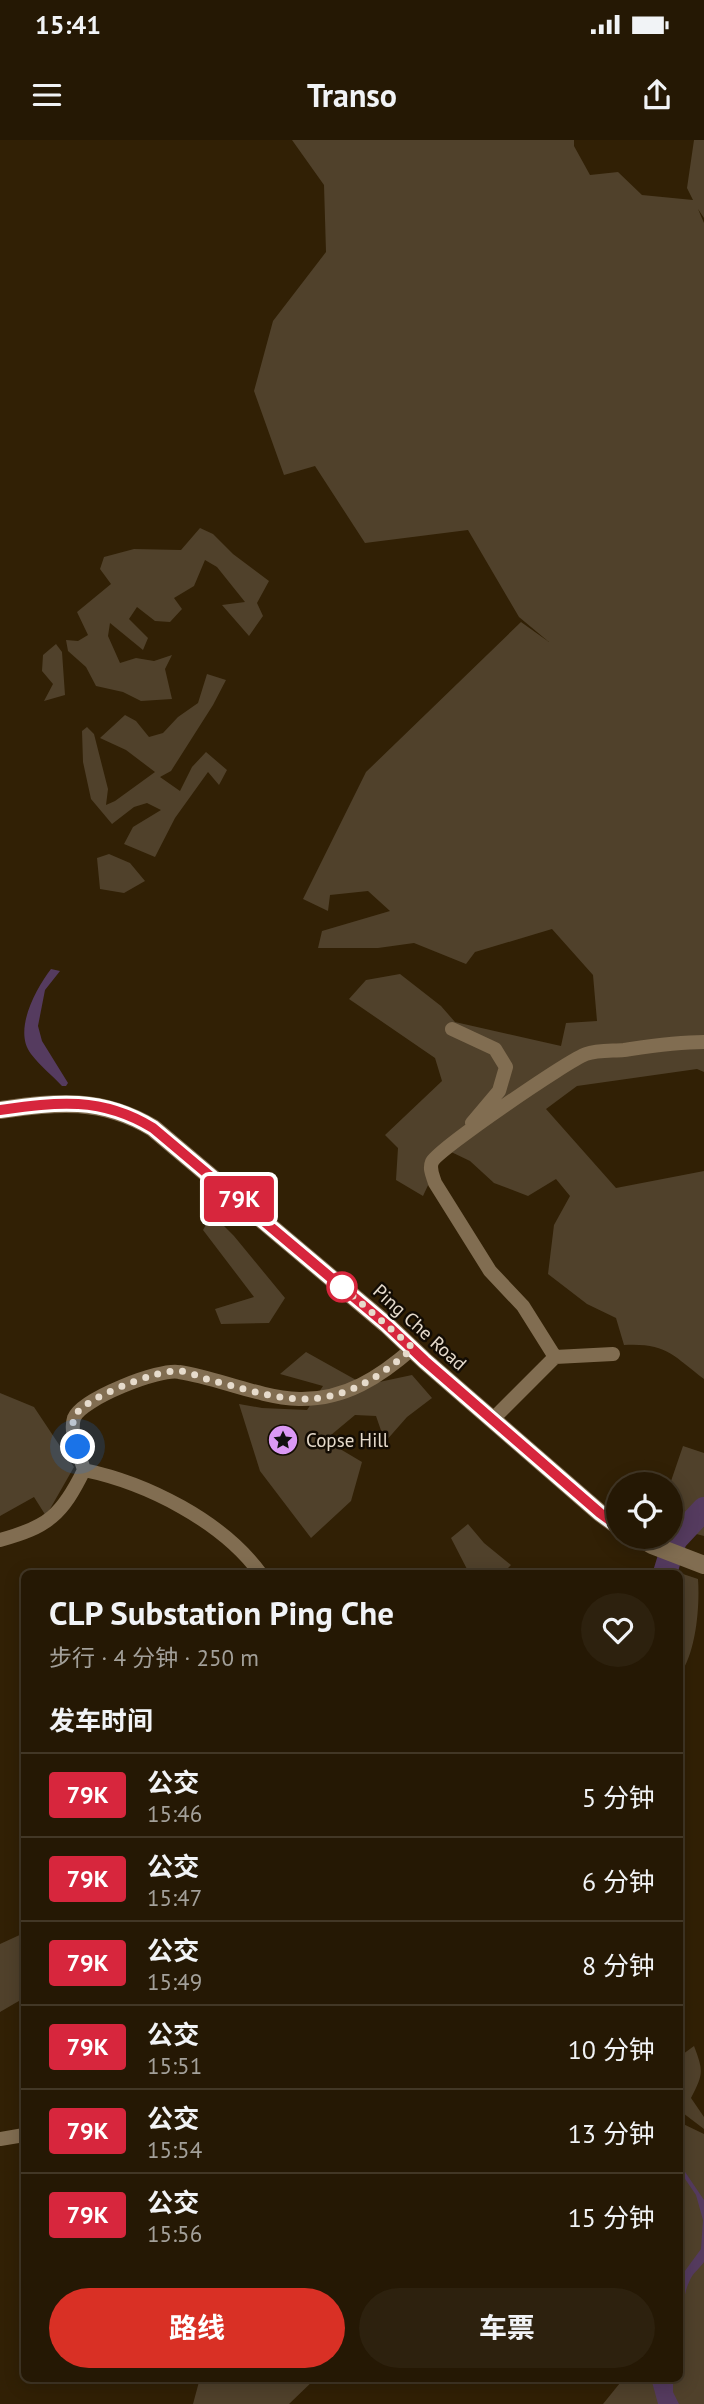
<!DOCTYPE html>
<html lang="zh">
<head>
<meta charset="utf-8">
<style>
  body { margin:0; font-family:"PT Sans","Noto Sans SC",sans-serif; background:#2d210e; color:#f1f3f6; height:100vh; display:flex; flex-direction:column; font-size:26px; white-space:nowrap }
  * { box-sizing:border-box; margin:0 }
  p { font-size:23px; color:#a3a09a }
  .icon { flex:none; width:38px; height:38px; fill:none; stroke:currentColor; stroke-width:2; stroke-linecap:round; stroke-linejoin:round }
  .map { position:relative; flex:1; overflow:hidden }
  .side { position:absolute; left:21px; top:1430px; width:662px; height:812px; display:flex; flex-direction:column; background:#251804; border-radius:10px; box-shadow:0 4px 18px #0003,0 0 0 2px #423726 }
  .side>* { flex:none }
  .badge { padding:0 14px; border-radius:5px; font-size:24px; line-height:46px }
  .buttons { position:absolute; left:606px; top:1332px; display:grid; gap:14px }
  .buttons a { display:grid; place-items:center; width:77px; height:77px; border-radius:50%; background:#251804; box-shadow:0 4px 18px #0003,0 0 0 2px #423726; font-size:35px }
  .you { position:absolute; width:35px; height:35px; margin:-18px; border:5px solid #fff; border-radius:50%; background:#1a73e8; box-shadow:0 0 0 10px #1a73e833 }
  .map>.badge { position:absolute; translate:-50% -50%; box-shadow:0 0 0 4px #fff }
  h2 { padding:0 28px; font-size:26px; line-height:63px }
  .round { display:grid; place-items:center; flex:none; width:74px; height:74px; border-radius:37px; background:#2d210e }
  .head { display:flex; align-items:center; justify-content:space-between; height:119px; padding:0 28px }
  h1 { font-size:33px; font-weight:700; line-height:52px }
  .action { display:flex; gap:14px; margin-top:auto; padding:14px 28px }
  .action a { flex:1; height:80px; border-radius:42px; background:#d93025; color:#fff; font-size:28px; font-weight:700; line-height:80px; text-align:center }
  .action a+a { background:#2d210e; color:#f1f3f6 }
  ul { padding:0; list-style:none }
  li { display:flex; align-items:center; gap:21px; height:84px; padding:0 28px; border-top:2px solid #423726 }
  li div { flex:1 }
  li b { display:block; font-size:26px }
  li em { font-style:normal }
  li .badge { min-width:77px; font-weight:700; text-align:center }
  .status { display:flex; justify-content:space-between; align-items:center; height:49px; padding:0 35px; background:#251804; direction:ltr }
  .status svg { height:19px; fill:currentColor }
  header { display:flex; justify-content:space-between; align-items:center; height:91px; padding:0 28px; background:#251804; font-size:32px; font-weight:700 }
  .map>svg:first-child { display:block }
</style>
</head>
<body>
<div class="status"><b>15:41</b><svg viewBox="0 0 49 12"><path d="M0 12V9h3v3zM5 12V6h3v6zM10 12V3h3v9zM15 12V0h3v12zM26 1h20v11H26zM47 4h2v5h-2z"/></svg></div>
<header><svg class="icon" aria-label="menu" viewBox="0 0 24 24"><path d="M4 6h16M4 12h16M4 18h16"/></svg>Transo<svg class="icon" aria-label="share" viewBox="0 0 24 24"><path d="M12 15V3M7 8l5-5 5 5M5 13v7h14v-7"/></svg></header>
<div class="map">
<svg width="704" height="2264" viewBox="0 0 704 2264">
  <rect width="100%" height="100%" fill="#312005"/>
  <path fill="#50412b" d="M292 0H574V6L590 35 618 32 642 55 693 60 687 48 694 0H704V78L698 69 704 83V932L697 929 577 946 546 969 616 1048 704 1031V1239C672 1215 667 1203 624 1205L616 1178 587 1164 548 1134 554 1085 570 1056 556 1039 528 1056 494 1043 470 1021 445 1009 423 1056 396 1040 398 1008 385 995 442 941 435 918 349 859 366 840 400 834 441 866 455 882 561 906 566 883 597 881 593 835 552 789 475 812 466 824 414 803 378 808H318L322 791 390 771 368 751 330 755 328 771 303 759 366 632 521 482 549 502 519 477 468 390 365 403 315 326 284 335 254 251 273 181 326 112 324 45Z
    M200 388 213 394 233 414 269 441 257 463 263 476 249 496 222 465 245 462 217 427 205 420 194 446 174 458 182 469 170 482 155 481 137 467 129 479 148 498 143 510 110 483 108 496 120 523 136 518 154 521 172 515 165 529 172 559 141 561 123 552 96 546 86 527 68 511 66 500 78 501 88 495 77 472 111 444 100 429 104 417 134 409 181 410Z
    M56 504 62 512 65 555 44 561 53 544 42 531 43 515Z
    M207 534 226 540 213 565 171 631 160 637 180 651 192 627 206 612 227 630 219 645 208 632 175 678 155 717 124 704 133 687 161 670 147 663 134 667 112 684 91 659 83 622 82 591 87 587 94 594 108 649 106 665 115 661 155 632 126 610 100 598 125 575 136 581 149 597 163 593 178 577 198 563Z
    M109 714 130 723 145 741 124 753 100 749 97 718Z
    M212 1074 234 1096 285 1158 269 1183 221 1184 215 1169 254 1157 203 1090Z
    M306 1212 365 1245 412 1235 432 1258 407 1277 385 1302 376 1276 355 1275 325 1300 362 1322 351 1361 311 1398 260 1331 239 1264 262 1268 307 1270 323 1246 280 1234Z
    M0 1253 34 1267 74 1327 46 1376 34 1357 0 1376Z
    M683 1306 704 1313V1396L670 1387V1344Z
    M468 1384 484 1403 511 1425 503 1433H469L451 1398Z
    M680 1433 698 1439C700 1466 696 1513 680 1534Z
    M24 1793V1858L0 1872V1804Z
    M694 1906C704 1932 703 1934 691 1958L704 1977V1989L679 1970V1917Z
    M679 1982 704 1994V2264H603L624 2238H679Z
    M200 2238 301 2239 316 2238 289 2264H193Z"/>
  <path fill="#553b5f" d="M51 829 60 831 45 850 38 886 42 901 68 943 66 946H62C52 935 40 926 31 914 13 891 35 850 51 829Z
    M679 2023 704 2060V2122C700 2128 693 2133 690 2140 678 2164 686 2194 679 2219V2139L701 2109 703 2080 696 2055 679 2030Z
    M651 2238H673V2252L679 2264H658Z"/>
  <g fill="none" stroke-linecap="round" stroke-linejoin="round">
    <path stroke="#553b5f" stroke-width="24" d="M665 1433 675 1400 704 1369"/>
    <path stroke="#816d51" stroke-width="14" d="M452 889 495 909 506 927 499 951 472 983
      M555 1217 613 1214
      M493 1279 555 1217 523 1166 490 1131 435 1043C433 1036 429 1029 432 1022 438 1009 569 920 586 914 597 910 612 911 624 910 651 906 676 902 704 902
      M84 1330C147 1343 222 1381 260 1433
      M0 1400C48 1387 62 1375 84 1330 80 1315 69 1294 74 1278 81 1259 160 1228 179 1232 219 1238 257 1257 299 1259 345 1260 380 1237 413 1208
      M0 1999 24 1995"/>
    <path stroke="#816d51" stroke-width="18" d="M0 970C58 962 101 957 153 988L387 1185 425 1221 600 1373 618 1386
      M637 1396 652 1405 704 1425"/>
  </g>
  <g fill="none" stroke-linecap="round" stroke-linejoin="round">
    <g stroke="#fff" stroke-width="16">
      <path id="line" d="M0 970C57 962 101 956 153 988L387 1185 425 1221 600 1373 618 1386"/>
    </g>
    <use href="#line" stroke="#d7263d" stroke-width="10"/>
    <path stroke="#e6dbcc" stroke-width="7" stroke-dasharray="0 12.6" d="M78 1307C75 1297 70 1286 75 1276 83 1258 156 1231 175 1231 185 1230 197 1236 206 1239 236 1246 268 1258 300 1259 346 1260 380 1237 413 1208L339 1144 342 1147"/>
  </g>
  <defs>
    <g id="sight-disc" transform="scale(1.575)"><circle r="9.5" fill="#db99f5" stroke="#130c03"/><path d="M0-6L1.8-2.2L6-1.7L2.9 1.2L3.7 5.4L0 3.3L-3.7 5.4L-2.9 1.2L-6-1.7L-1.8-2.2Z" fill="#111"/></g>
  </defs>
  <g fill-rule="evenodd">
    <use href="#sight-disc" x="283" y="1300"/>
  </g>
  <circle fill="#fff" stroke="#d7263d" stroke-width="3.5" cx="342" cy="1147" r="14"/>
  <g text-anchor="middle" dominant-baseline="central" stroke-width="5" stroke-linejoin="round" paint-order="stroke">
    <g font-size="19" fill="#e6dbcc" stroke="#130c03">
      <text transform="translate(420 1187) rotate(42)">Ping Che Road</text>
    </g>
    <g font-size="19" fill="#e6dbcc" stroke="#130c03" text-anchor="start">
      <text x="306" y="1300">Copse Hill</text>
    </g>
  </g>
</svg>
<div class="buttons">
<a><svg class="icon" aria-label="locate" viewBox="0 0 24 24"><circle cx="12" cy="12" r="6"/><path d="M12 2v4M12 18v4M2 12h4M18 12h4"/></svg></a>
</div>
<div class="you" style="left:78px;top:1307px"></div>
<b class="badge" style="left:239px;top:1059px;background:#d7263d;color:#fff">79K</b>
<section class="side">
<div class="head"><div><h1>CLP Substation Ping Che</h1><p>步行 · 4 分钟 · 250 m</p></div><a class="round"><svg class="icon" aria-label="heart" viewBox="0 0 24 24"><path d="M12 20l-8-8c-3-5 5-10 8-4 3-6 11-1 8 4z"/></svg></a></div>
<h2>发车时间</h2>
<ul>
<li><span class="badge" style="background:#d7263d;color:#fff">79K</span><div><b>公交</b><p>15:46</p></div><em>5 分钟</em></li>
<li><span class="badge" style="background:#d7263d;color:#fff">79K</span><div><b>公交</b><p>15:47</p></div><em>6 分钟</em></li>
<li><span class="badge" style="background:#d7263d;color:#fff">79K</span><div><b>公交</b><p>15:49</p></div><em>8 分钟</em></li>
<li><span class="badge" style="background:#d7263d;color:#fff">79K</span><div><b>公交</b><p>15:51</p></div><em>10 分钟</em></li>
<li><span class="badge" style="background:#d7263d;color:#fff">79K</span><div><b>公交</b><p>15:54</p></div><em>13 分钟</em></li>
<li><span class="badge" style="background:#d7263d;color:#fff">79K</span><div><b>公交</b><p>15:56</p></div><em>15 分钟</em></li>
</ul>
<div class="action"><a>路线</a><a>车票</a></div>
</section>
</div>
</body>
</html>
